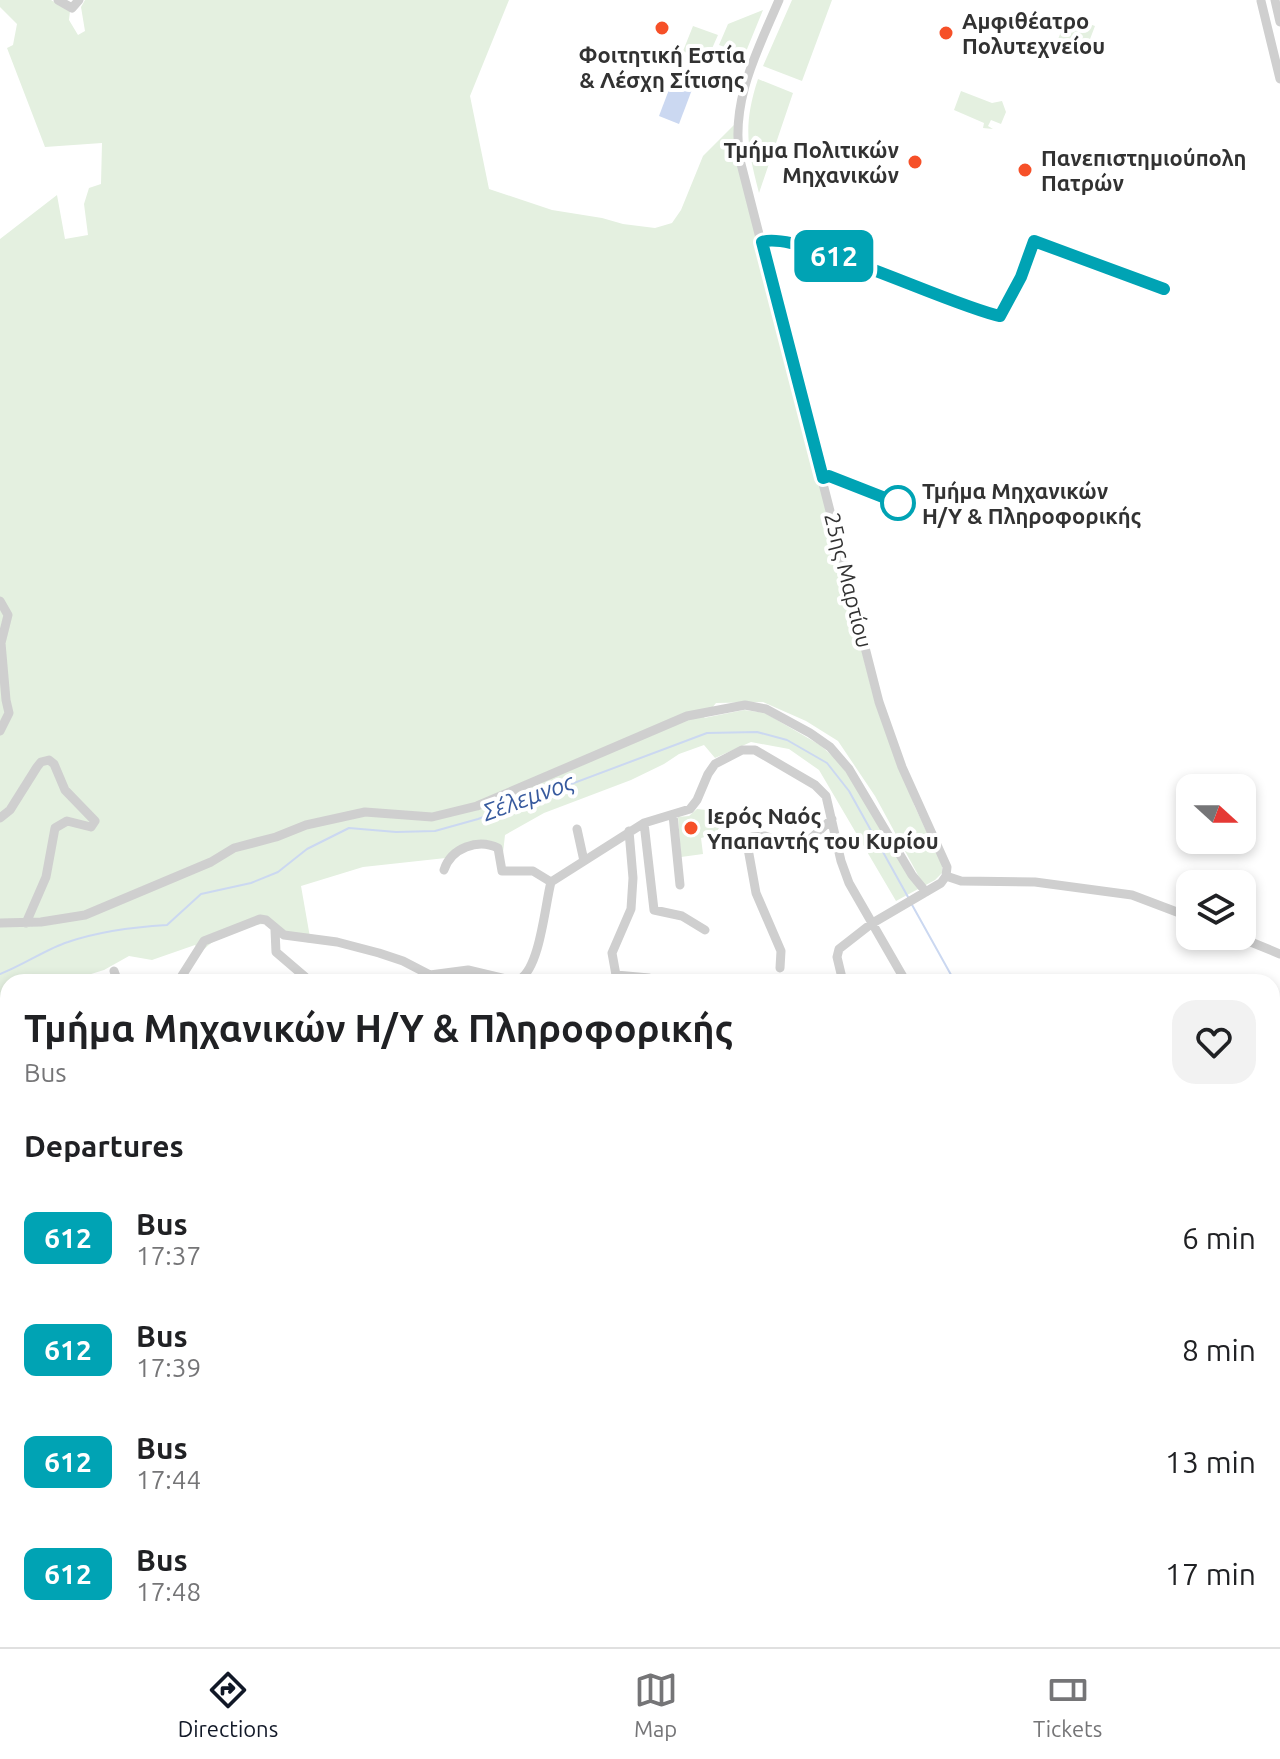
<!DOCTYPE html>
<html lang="en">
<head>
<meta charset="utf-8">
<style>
  body { margin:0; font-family:Ubuntu,sans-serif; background:#f2f2f2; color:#202124; height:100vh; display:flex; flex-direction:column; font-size:30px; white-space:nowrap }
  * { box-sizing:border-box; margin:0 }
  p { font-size:26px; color:#757577 }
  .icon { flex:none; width:44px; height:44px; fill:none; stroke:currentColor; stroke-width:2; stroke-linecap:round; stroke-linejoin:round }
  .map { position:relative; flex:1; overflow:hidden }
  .panel { position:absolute; left:0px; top:974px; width:1280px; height:674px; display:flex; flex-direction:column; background:#fff; border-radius:24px 24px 0 0; box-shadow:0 4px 12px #0003 }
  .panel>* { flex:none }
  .badge { padding:0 16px; border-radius:12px; font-size:28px; line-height:52px }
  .needle { width:52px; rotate:111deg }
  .tools { position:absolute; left:1176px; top:774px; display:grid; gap:16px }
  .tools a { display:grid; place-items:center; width:80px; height:80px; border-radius:16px; background:#fff; box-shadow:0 4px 12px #0003; font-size:40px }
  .map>.badge { position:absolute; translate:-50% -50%; box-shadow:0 0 0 4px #fff }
  h2 { padding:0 24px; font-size:30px; line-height:72px }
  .round { display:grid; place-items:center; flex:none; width:84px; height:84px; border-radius:24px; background:#f2f2f2 }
  .headline { display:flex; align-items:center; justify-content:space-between; height:136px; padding:0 24px }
  h1 { font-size:38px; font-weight:700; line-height:60px }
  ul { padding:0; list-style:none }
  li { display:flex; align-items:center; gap:24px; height:112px; padding:0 24px }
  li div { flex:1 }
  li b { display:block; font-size:30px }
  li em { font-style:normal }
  li .badge { min-width:88px; font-weight:700; text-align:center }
  .dock { display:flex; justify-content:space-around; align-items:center; height:112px; border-top:2px solid #e0e0e0; background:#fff; font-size:22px; color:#757577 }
  .dock a { display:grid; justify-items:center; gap:4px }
  .dock .current { color:#111827 }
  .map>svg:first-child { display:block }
</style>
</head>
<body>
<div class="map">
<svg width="1280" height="1647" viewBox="0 0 1280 1647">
  <rect width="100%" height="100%" fill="#fff"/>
  <path fill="#e4f0e0" d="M0 0H51L70 11 69 20 78 35 85 31 81 7 85 0H509L470 96 489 189 552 210 602 218 623 224 655 228 672 223 681 210 703 156 734 125V142L872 691 915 807 942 864V873L935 880 924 886 875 796 838 741 806 721 763 702 716 703 704 718 744 710 765 713 820 745 837 760 859 790 920 888 896 901 819 770 789 749 751 742 715 758 704 745 679 754 664 764 631 780 544 813 505 835 503 853C487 844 470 847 455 857L363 867 301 886 311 943 279 937 266 924C247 924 212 937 201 953L195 945 152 960 129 956 104 970 75 979 74 982H8V1037L0 1048V239L57 195 65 239 88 235 84 204 89 188 101 184 102 143 45 147 7 48 13 45 17 24 0 7Z
    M792 0H832L802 81 763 66Z
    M763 10 745 54 719 45 728 24Z
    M1067 16 1095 26 1087 47 1080 51 1057 42Z
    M693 26 718 35 706 62 683 51Z
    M758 79 793 93 759 193C747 147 743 125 758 79Z
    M961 91 992 103 1002 101 1006 112 1001 124 991 120 988 126 993 129 983 128 984 123 954 110Z
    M697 809 707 810 718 816 719 828 715 834 701 838 703 854 681 857 678 817 689 816Z
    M8 1225V1640H636L637 1647H0V1230Z"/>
  <path fill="#cbd8f1" d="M676 71 696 79 679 124 659 116Z"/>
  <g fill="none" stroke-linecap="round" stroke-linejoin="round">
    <path stroke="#cbd8f1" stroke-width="2" d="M911 903 955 982
      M0 974C24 965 46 949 68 942 100 931 134 927 167 925L201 894 251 883 278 872 307 849 349 828 396 832 435 831 478 819 707 733 757 732 787 740 827 763 849 791 908 897
      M1272 1125 1280 1126"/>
    <path stroke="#cfcfcf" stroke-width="9" d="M58 0 72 8 79 0
      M779 0C757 52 730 101 740 160L879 702 902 767 947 867 946 876 941 883 871 924 839 949 837 957 843 982
      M1275 0 1280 22
      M1261 1 1280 79
      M0 601 8 615 1 643 6 700 9 713 0 731
      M673 815 680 885
      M0 818 10 810 37 767 41 762 49 760 54 764 65 790 95 821 91 827 67 821 55 828 46 877 26 923
      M644 823 654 910 682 916 705 930
      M577 829 584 861
      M629 831 633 878 631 909 612 953 616 975 649 978
      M444 870C451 848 478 838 498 848L502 871H533L551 882
      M946 876 961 881 1035 882 1132 895 1190 917
      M0 923 41 922 85 915 211 862 234 848 276 837 306 825 365 812 432 817 477 806 687 716 745 705 766 709 810 733 830 747 849 769 912 875 926 892
      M275 930 276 952 311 982
      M1236 936 1280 954
      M780 968 781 951 756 893 747 843 752 837 765 836 797 847 807 842 832 819
      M114 971 118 982
      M178 982 204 941 260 919 266 920 284 935 337 942 379 953 403 961 430 975 468 970 510 980 520 979C540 967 545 905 551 882L644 823 690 809 697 800 708 774 715 764 742 750H755L815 785 826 796 841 861 849 883 906 982
      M0 1018 8 1014
      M0 1152 8 1151
      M1272 1223 1280 1221
      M807 1640 810 1647
      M1232 1640 1235 1647
      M883 1647 888 1640
      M1096 1647 1101 1640"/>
  </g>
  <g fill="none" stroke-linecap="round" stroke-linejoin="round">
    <g stroke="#fff" stroke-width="18">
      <path id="line" d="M898 503 829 476 823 478 762 242C795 229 951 306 1000 316L1021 277 1034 241 1164 289"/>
    </g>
    <use href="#line" stroke="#00a3b4" stroke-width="12"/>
  </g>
  <g fill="#f65028" stroke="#fff" stroke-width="3">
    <circle cx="662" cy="28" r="8"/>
    <circle cx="946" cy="33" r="8"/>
    <circle cx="915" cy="162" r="8"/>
    <circle cx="1025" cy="170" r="8"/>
    <circle cx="691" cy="828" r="8"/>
  </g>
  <circle fill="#fff" stroke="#00a3b4" stroke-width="4" cx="898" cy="503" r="16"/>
  <g text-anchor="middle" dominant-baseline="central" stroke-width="8" stroke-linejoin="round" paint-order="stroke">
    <g font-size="22" font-weight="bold" fill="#323232" stroke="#fff" text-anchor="start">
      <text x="962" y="20">Αμφιθέατρο<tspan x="962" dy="25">Πολυτεχνείου</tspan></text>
      <text x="662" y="54" text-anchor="middle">Φοιτητική Εστία<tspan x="662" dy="25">&amp; Λέσχη Σίτισης</tspan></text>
      <text x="899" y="149" text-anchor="end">Τμήμα Πολιτικών<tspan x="899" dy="25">Μηχανικών</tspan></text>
      <text x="1041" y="157">Πανεπιστημιούπολη<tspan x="1041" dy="25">Πατρών</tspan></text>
      <text x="707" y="815">Ιερός Ναός<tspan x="707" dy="25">Υπαπαντής του Κυρίου</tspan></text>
    </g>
    <g font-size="22" font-weight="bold" fill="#323232" stroke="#fff" text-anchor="start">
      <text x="922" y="490">Τμήμα Μηχανικών<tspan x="922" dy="25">Η/Υ &amp; Πληροφορικής</tspan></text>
    </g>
    <g font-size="22" fill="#323232" stroke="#fff">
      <text transform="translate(849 580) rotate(76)">25ης Μαρτίου</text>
    </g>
    <g font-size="24" font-style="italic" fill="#375a9e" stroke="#fff">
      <text transform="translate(528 797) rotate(-20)">Σέλεμνος</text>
    </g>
  </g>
</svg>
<div class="tools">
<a><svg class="needle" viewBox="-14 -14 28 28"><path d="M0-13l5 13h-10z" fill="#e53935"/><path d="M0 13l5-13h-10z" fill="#757577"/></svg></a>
<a><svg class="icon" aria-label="layers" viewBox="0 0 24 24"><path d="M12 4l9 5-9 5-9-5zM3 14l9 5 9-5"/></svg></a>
</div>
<b class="badge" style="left:834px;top:256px;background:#00a3b4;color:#fff">612</b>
<section class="panel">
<div class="headline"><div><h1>Τμήμα Μηχανικών Η/Υ &amp; Πληροφορικής</h1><p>Bus</p></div><a class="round"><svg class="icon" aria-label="heart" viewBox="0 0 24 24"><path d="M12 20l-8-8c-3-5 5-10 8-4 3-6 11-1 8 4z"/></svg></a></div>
<h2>Departures</h2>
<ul>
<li><span class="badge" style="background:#00a3b4;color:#fff">612</span><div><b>Bus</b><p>17:37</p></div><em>6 min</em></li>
<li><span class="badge" style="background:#00a3b4;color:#fff">612</span><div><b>Bus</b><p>17:39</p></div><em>8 min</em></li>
<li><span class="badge" style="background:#00a3b4;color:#fff">612</span><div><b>Bus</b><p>17:44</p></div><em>13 min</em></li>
<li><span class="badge" style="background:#00a3b4;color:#fff">612</span><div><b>Bus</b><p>17:48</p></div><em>17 min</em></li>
</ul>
</section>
</div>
<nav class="dock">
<a class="current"><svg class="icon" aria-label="directions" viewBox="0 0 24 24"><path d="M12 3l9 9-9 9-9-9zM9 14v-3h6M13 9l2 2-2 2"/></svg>Directions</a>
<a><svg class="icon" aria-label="map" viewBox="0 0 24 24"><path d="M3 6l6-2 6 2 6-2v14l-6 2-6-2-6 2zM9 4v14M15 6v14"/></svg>Map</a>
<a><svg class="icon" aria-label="tickets" viewBox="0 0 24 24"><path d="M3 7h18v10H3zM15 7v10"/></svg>Tickets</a>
</nav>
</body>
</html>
